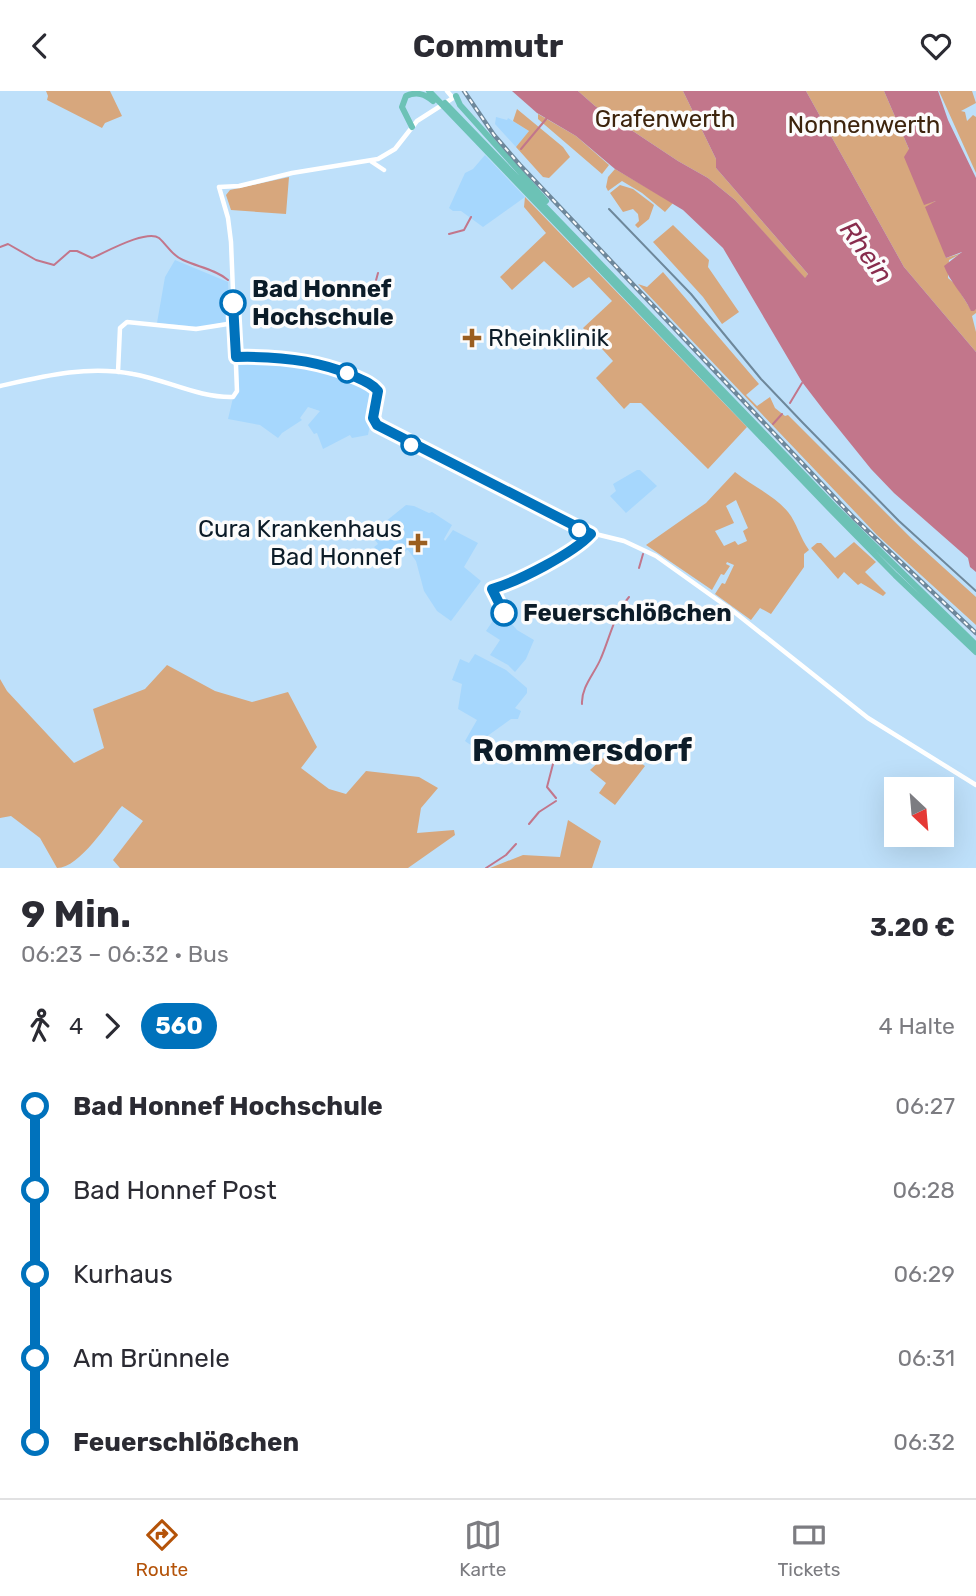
<!DOCTYPE html>
<html lang="de">
<head>
<meta charset="utf-8">
<style>
  body { margin:0; font-family:Rubik,sans-serif; background:#f7f7f7; color:#2b2b33; height:100vh; display:flex; flex-direction:column; font-size:26px; white-space:nowrap }
  * { box-sizing:border-box; margin:0 }
  p { font-size:23px; color:#7c7c81 }
  .icon { flex:none; width:38px; height:38px; fill:none; stroke:currentColor; stroke-width:2; stroke-linecap:round; stroke-linejoin:round }
  .map { position:relative; height:777px; overflow:hidden }
  .side { display:flex; flex-direction:column; background:#fff; flex:1 }
  .side>* { flex:none }
  .badge { padding:0 14px; border-radius:23px; font-size:24px; line-height:46px }
  .needle { width:46px; rotate:154deg }
  .tools { position:absolute; left:884px; top:686px; display:grid; gap:14px }
  .tools a { display:grid; place-items:center; width:70px; height:70px; border-radius:0px; background:#fff; box-shadow:0 7px 28px #0002; font-size:35px }
  .map>.badge { position:absolute; translate:-50% -50%; box-shadow:0 0 0 4px #fff }
  .legs { display:flex; align-items:center; gap:10px; height:77px; padding:0 21px; font-size:23px }
  .legs p { margin-inline-start:auto }
  .head { display:flex; align-items:center; justify-content:space-between; height:119px; padding:0 21px }
  h1 { font-size:38px; font-weight:700; line-height:52px }
  ul { padding:0 21px; list-style:none }
  li { display:flex; align-items:center; gap:24px; height:84px; font-size:26px }
  li i { display:grid; place-items:center; width:10px; height:100%; margin:0 9px; background:currentColor }
  li i::after { content:''; width:18px; height:18px; margin:-9px; border:5px solid; border-radius:50%; background:#fff }
  li p { margin-inline-start:auto }
  li:first-child i { background:linear-gradient(#0000 50%,currentColor 0) }
  li:last-child i { background:linear-gradient(currentColor 50%,#0000 0) }
  header { display:flex; justify-content:space-between; align-items:center; height:91px; padding:0 21px; background:#fff; font-size:32px; font-weight:700 }
  .menu { display:flex; justify-content:space-around; align-items:center; height:98px; border-top:2px solid #e1e1e2; background:#fff; font-size:19px; color:#7c7c81 }
  .menu a { display:grid; justify-items:center; gap:4px }
  .menu .current { color:#b45309 }
  .map>svg:first-child { display:block }
</style>
</head>
<body>
<header><svg class="icon" aria-label="back" viewBox="0 0 24 24"><path d="M15 5l-7 7 7 7"/></svg>Commutr<svg class="icon" aria-label="heart" viewBox="0 0 24 24"><path d="M12 20l-8-8c-3-5 5-10 8-4 3-6 11-1 8 4z"/></svg></header>
<div class="map">
<svg width="976" height="777" viewBox="0 0 976 777">
  <rect width="100%" height="100%" fill="#bee0fa"/>
  <path fill="#a6d7fd" d="M496 26 507 29 508 27 529 40 516 56 495 33Z
    M485 64 525 106 483 136 461 120H453L449 117 465 82 473 78Z
    M175 169 228 191 230 227 225 231 201 236 157 232 165 186Z
    M270 268 290 269 333 278 371 297 376 302 368 344 352 347 350 344 323 358 317 342 314 343 308 334 320 320 308 316 300 327 302 329 282 342 278 347 260 334 228 328 233 307 239 302 238 269Z
    M637 379H640L657 395 626 422 610 405 616 400 613 393Z
    M406 414 414 415 429 422 432 421 452 434 444 448 445 450 453 439 478 452 464 476 481 490 451 530 437 520 424 500 416 470 408 459 398 461 396 459 392 462 394 465 387 472 374 456 378 453 373 446 385 435V431Z
    M502 521 517 539 534 549 526 568 515 581 508 574 490 564 500 549 486 540 496 525Z
    M475 563 506 579 527 597V602L515 617 521 620 518 628H511L486 646 479 660 465 650 477 629 458 618 462 593 452 589 460 568 469 572Z"/>
  <path fill="#d7a77d" fill-rule="evenodd" d="M46 0H110L122 25 105 32 102 37 47 9 48 5Z
    M578 0H683L716 68V77L808 183 805 188 735 109 708 87 678 70 595 15Z
    M806 0H884L909 58 924 113 936 110 946 167 962 162 949 169 948 187 955 193 971 219 976 218V222L972 225 976 241V261L904 176Z
    M939 0H972L976 12 961 20 965 21 967 30 973 24 976 26V82Z
    M517 18 563 56 570 66 549 87 543 86 516 56 529 40 513 30Z
    M538 23 576 45 609 74 602 83 538 28Z
    M615 78 673 112 665 121 642 102 622 90 608 100 606 96 608 86Z
    M289 86 286 123 231 119 226 104 230 99Z
    M620 94 633 98 654 114 649 128 638 137 635 134 639 130 638 123 633 118 623 121 610 102Z
    M525 106 747 336 708 378 641 312H630L624 318 596 287 613 270 583 237 612 210 589 186 573 197 544 170 512 199 500 186 546 142 524 116Z
    M673 134 709 169 708 176 739 221 722 233 703 206 653 151Z
    M663 181 759 293 746 304 757 315 770 306 775 317 785 325 788 324 912 448 976 506V534L877 444 638 193 647 196Z
    M735 381C752 395 774 404 788 421 797 432 800 447 809 459L804 463V476L771 523 760 517 751 529 715 503 722 492 725 493 734 474 727 471 726 473 730 475 724 484 721 483 712 499 646 454 706 412ZM736 409 748 437 743 440 747 450 738 454 735 450 724 455 715 440 734 432 726 415Z
    M854 451 876 471 865 481 886 502 883 505 861 492 858 494 844 481 838 488 811 457 817 452H821L835 467Z
    M167 574 215 600 252 611 288 601 317 656 301 677 329 698 346 703 366 680 419 686 438 697 421 717 417 742 454 739 455 744 408 777H120L113 769 143 730 122 715C108 731 80 777 57 777L40 747 11 725 0 727V588L7 600 74 672 104 657 93 618 145 598Z
    M616 655 645 675 615 714 599 702 606 692 590 679Z
    M568 729 601 750 592 777H490L523 764 560 766Z"/>
  <path fill="#c2768b" d="M512 0H578L595 15 678 70 708 87 735 109 805 187 808 183 716 77V68L683 0H806L904 176 976 261V481L970 476 968 467 894 402 871 378 825 321 802 291 723 157 683 119 615 78 576 45 537 22Z
    M884 0H938L948 29 976 87V218L974 220H971C963 203 950 191 944 175L962 161 946 167 925 116 936 110 924 114 904 66 909 58Z"/>
  <g fill="none" stroke-linecap="round" stroke-linejoin="round">
    <path stroke="#c2768b" stroke-width="2" d="M521 58 547 27
      M449 143 464 139 471 126
      M0 156 8 153 36 169 54 174 70 160H77L92 167C106 161 147 138 159 147 168 155 171 164 183 169 198 176 215 178 228 189
      M304 198C310 197 316 194 321 194 345 193 350 213 375 193L378 182
      M790 312 802 292
      M773 333 782 323
      M639 477 643 463
      M582 613C581 596 595 582 601 567 610 546 614 524 629 506
      M553 673 547 696 556 707
      M529 733 539 721 556 710
      M486 777 506 764 516 753"/>
    <path stroke="#fff" stroke-width="4.5" d="M372 71 384 79
      M236 266C290 265 326 270 375 295L378 300 373 329 377 334 579 439 624 450 656 465 733 520 868 627 976 694
      M118 281 120 237 127 231 196 238 234 232
      M0 295C44 285 88 274 133 283 167 289 199 307 233 306L237 300 231 151 228 127 219 96 239 95 292 82 378 68 395 58 417 30 453 7 447 0"/>
    <path stroke="#6cc2b6" stroke-width="6" d="M429 0 833 421 895 484 976 561
      M456 5 460 14 546 110
      M445 12 837 418 976 554
      M412 36 402 16 406 5C417 0 425 3 433 10"/>
    <path stroke="#6e889b" stroke-width="2" d="M609 118 691 203 761 288 803 332 899 430 976 500"/>
    <g stroke="#6e889b" stroke-width="4.5">
      <path id="rail" d="M464 0 494 44 520 74 854 427 976 542"/>
    </g>
    <use href="#rail" stroke="#fcfcfc" stroke-width="2" stroke-dasharray="5" stroke-linecap="butt"/>
  </g>
  <g fill="none" stroke-linecap="round" stroke-linejoin="round">
    <g stroke="#fff" stroke-width="16">
      <path id="line-1" d="M233 212 236 266C275 265 313 268 349 283 359 288 371 291 378 300L373 327 377 334 591 443C574 462 517 491 492 498L504 522"/>
    </g>
    <use href="#line-1" stroke="#0072bc" stroke-width="10"/>
  </g>
  <g fill="#fff" stroke="#0072bc" stroke-width="3.5">
    <circle cx="233" cy="212" r="12"/>
    <circle cx="347" cy="282" r="9"/>
    <circle cx="411" cy="354" r="9"/>
    <circle cx="579" cy="439" r="9"/>
    <circle cx="504" cy="522" r="12"/>
  </g>
  <g fill="#9a5e20" stroke="#fcfcfc" stroke-width="2.5">
    <path d="M468.5 236.5h7v7h7v7h-7v7h-7v-7h-7v-7h7z"/>
    <path d="M414.5 441.5h7v7h7v7h-7v7h-7v-7h-7v-7h7z"/>
  </g>
  <g text-anchor="middle" dominant-baseline="central" stroke-width="7" stroke-linejoin="round" paint-order="stroke">
    <g font-size="24" fill="#3d240d" stroke="#fcfcfc">
      <text x="665" y="28">Grafenwerth</text>
      <text x="864" y="34">Nonnenwerth</text>
    </g>
    <g font-size="24" font-weight="bold" fill="#0c1c28" stroke="#fcfcfc" text-anchor="start">
      <text x="252" y="198">Bad Honnef<tspan x="252" dy="28">Hochschule</tspan></text>
      <text x="523" y="522">Feuerschlößchen</text>
    </g>
    <g font-size="24" fill="#0c1c28" stroke="#fcfcfc" text-anchor="start">
      <text x="488" y="247">Rheinklinik</text>
      <text x="402" y="438" text-anchor="end">Cura Krankenhaus<tspan x="402" dy="28">Bad Honnef</tspan></text>
    </g>
    <g font-size="26" font-style="italic" fill="#882c4d" stroke="#fcfcfc">
      <text transform="translate(866 161) rotate(54)">Rhein</text>
    </g>
    <g font-size="32" font-weight="bold" fill="#0c1c28" stroke="#fcfcfc">
      <text x="582" y="659">Rommersdorf</text>
    </g>
  </g>
</svg>
<div class="tools">
<a><svg class="needle" viewBox="-14 -14 28 28"><path d="M0-13l5 13h-10z" fill="#e53935"/><path d="M0 13l5-13h-10z" fill="#7c7c81"/></svg></a>
</div>
</div>
<section class="side">
<div class="head"><div><h1>9 Min.</h1><p>06:23 – 06:32 · Bus</p></div><b>3.20 €</b></div>
<div class="legs"><svg class="icon" aria-label="walk" viewBox="0 0 24 24"><circle cx="13" cy="4" r="2"/><path d="M13 8l-2 6 4 7M11 14l-3 7M7 12l3-4h3l4 4"/></svg>4<svg class="icon" aria-label="forward" viewBox="0 0 24 24"><path d="M9 5l7 7-7 7"/></svg><b class="badge" style="background:#0072bc;color:#fff">560</b><p>4 Halte</p></div>
<ul>
<li><i style="color:#0072bc"></i><b>Bad Honnef Hochschule</b><p>06:27</p></li>
<li><i style="color:#0072bc"></i><span>Bad Honnef Post</span><p>06:28</p></li>
<li><i style="color:#0072bc"></i><span>Kurhaus</span><p>06:29</p></li>
<li><i style="color:#0072bc"></i><span>Am Brünnele</span><p>06:31</p></li>
<li><i style="color:#0072bc"></i><b>Feuerschlößchen</b><p>06:32</p></li>
</ul>
</section>
<nav class="menu">
<a class="current"><svg class="icon" aria-label="directions" viewBox="0 0 24 24"><path d="M12 3l9 9-9 9-9-9zM9 14v-3h6M13 9l2 2-2 2"/></svg>Route</a>
<a><svg class="icon" aria-label="map" viewBox="0 0 24 24"><path d="M3 6l6-2 6 2 6-2v14l-6 2-6-2-6 2zM9 4v14M15 6v14"/></svg>Karte</a>
<a><svg class="icon" aria-label="tickets" viewBox="0 0 24 24"><path d="M3 7h18v10H3zM15 7v10"/></svg>Tickets</a>
</nav>
</body>
</html>
